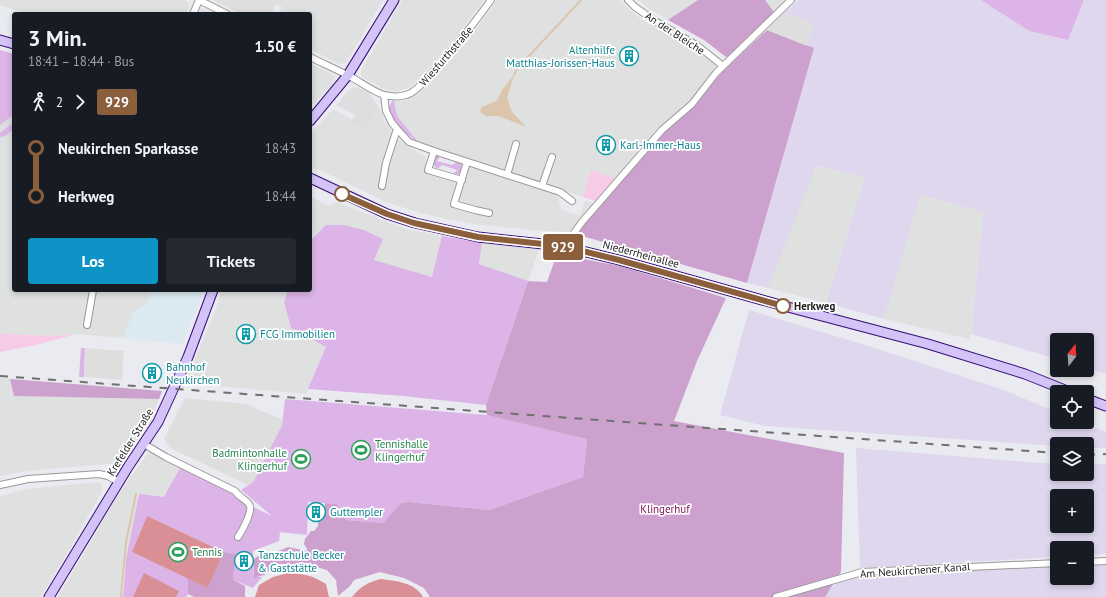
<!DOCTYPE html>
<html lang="de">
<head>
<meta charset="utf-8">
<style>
  body { margin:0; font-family:"PT Sans",sans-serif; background:#242831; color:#f1f3f6; height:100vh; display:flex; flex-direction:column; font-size:15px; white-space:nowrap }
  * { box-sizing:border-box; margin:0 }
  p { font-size:13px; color:#9ea1a6 }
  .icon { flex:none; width:22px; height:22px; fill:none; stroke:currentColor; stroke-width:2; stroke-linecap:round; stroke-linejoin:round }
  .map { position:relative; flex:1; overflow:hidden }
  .side { position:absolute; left:12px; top:12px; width:300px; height:280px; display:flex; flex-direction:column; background:#171b24; border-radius:4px; box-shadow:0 2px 6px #0003 }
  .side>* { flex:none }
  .badge { padding:0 8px; border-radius:3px; font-size:14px; line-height:26px }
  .needle { width:26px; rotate:17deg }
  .controls { position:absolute; left:1050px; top:333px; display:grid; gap:8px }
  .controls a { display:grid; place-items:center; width:44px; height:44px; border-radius:4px; background:#171b24; box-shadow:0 2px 6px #0003; font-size:20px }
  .map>.badge { position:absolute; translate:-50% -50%; box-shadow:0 0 0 2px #fff }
  .legs { display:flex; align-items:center; gap:6px; height:44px; padding:0 16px; font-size:13px }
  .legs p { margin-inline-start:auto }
  .overview { display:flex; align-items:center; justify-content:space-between; height:68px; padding:0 16px }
  h1 { font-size:22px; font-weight:700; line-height:30px }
  .primary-button { display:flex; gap:8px; margin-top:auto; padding:8px 16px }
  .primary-button a { flex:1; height:46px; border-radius:4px; background:#0e93c6; color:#fff; font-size:16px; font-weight:700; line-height:46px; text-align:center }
  .primary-button a+a { background:#242831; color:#f1f3f6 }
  ul { padding:0 16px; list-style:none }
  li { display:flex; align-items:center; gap:14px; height:48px; font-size:15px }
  li i { display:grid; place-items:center; width:6px; height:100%; margin:0 5px; background:currentColor }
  li i::after { content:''; width:10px; height:10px; margin:-5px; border:3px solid; border-radius:50%; background:#171b24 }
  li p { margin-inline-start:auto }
  li:first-child i { background:linear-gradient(#0000 50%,currentColor 0) }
  li:last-child i { background:linear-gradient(currentColor 50%,#0000 0) }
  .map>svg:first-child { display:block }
</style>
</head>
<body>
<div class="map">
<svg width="1106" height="597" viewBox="0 0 1106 597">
  <rect width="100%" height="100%" fill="#eaeaf1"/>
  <path fill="#dfe0e0" d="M0 0H183L188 2 189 7 185 14H28L0 5Z
    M269 0H383L355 48 346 63 343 64 337 63 310 49V14H279L282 7Z
    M402 0H484L456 38 428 70 416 82 409 88 402 90 394 91 384 89 364 78 361 75V71Z
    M497 0H620L629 9 641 19 700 53 714 64 715 67 688 102 645 144 616 179 591 170 583 197 418 142 397 116 394 101H401L414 97 419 93 431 82 466 43Z
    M638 0H698L668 20 651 10Z
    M765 0H784L774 11Z
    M310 63 331 74 334 76V80L333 83 329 88 310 108Z
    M379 107 385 121 396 137 410 148 425 156 427 162 424 170 463 183 469 166 554 193 558 198 560 206 561 209 564 211 580 216 585 201 596 204 572 232 545 231 480 225 450 220 417 212 386 202 318 169 316 170 310 167V136L311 133 333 109 352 120 351 122 366 131Z
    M14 129V290H152L146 305 134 311 123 338 76 334 53 336 0 334V137L5 136Z
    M814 166 865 177 826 303 768 288Z
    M919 195 983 212 970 339 884 319Z
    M310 196 329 206 336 202 409 230 442 236 432 277 373 260 383 239 364 230 344 225H326L310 241Z
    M482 243 539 249 528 281 479 264Z
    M222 290H288L284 302 291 328 326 347 306 394 185 383 217 306Z
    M0 378 10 379 14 396 159 399 150 422 122 462 120 463 26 471 0 476Z
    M149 452 180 468 164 498 139 495 126 559 121 597H58L113 504 124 486Z
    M97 482 101 484 102 486V492L58 569 40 597H0V496L27 489Z"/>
  <path fill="#dbe9f0" d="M152 290H204L182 344 123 338 134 311 146 305Z"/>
  <path fill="#dfd7ee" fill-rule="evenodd" d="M798 0H981L1029 31 1068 40 1084 0H1106V374L1087 368V340H1057V359L971 334 983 212 920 195 884 319 826 303 865 177 816 166 768 288 747 283 814 49 807 46 813 23 783 13 791 7Z
    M749 310 862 344 1001 389 1057 412V422H1081L1106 432V448H1087V444H1057V446L765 426 720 415Z
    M856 448 1039 463H1057V474H1087V464H1106V554L1087 555V548H1057V557L860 568ZM1057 496H1087V526H1057Z
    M1106 564V597H824L832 587 839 582 862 574 1057 566V578H1087V565Z"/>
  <path fill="#dcb4e7" d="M981 0H1084L1068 40 1029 31Z
    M0 50 14 54V129L5 136 0 137Z
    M392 101H394L397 116 418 142C409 137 389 119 389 107 390 105 391 103 392 101Z
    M438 155H441L437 161 452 165 458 161C464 164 463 170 459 174H453L457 170 442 165 437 169 433 164 434 157Z
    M326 225H344L364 230 383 239 374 260 432 277 442 236 482 243 479 264 528 281 486 405 403 396 308 389 326 347 291 328 284 302 288 290H310V241Z
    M81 348H85L84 377H79Z
    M285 399 487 415 542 426 587 439 583 477 489 510 409 502 401 503 383 523 346 520 337 504 308 502 307 535 280 532 279 541 253 551 254 577H262L253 588 233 580 235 554 224 552 147 516 132 552 188 578V594L186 597H123L126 559 139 494 164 497 180 468 231 493 249 505 272 516 241 490 253 482 282 425Z"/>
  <path fill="#cda1ce" d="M698 0H765L775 13 731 55 726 57 704 40 668 20Z
    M767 30 814 48 747 283 575 234 664 132 695 106 722 72Z
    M557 254 620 266 726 298 697 361 674 421 844 453 841 572 825 597H430L424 588 404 578 380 572 354 580 350 586 338 596 336 580 327 570 306 564H278L264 575 254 578V559L261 554 276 552 288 547 307 551V549L304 544 305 539 311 531H314L318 526V515H324L325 503 337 504 346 520 383 523 401 503 409 502 489 510 583 477 587 439 487 415 486 405 528 281 547 282Z
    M10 379 162 391 159 399 14 396Z
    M224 552 235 554 233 580 245 586V597H194L188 594V578L208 588Z"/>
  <path fill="#f7cbe7" d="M591 170 616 179 598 202 583 197Z
    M0 334 53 336 76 334 36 345 0 352Z"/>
  <path fill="#da8e96" d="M147 516 224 552 208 588 132 552Z
    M144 573 179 591 176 597H133Z
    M288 573C304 574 312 575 326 584L329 597H255L259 585 273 577Z
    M380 579C395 581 415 582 423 597H352C361 586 367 583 380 579Z"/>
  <path fill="#dedede" d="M213 0H269L276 4 271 14H241Z
    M783 13 813 23 807 46 767 30Z
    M353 87 360 88 369 93 379 107 366 131 351 122 355 115 337 105 346 93Z
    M12 116 14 118V122L0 133V125Z
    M85 348 124 351 122 380 84 377Z
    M185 398 246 404 283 420 282 425 253 482 248 485 170 448 164 439Z"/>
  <path fill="#dcc5ad" d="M514 75 507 98 512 112 526 127 499 116H486L480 112 482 107 497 101 502 90Z"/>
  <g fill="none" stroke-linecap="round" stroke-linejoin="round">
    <path stroke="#dcc5ad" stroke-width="2" d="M514 75 517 69 581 0
      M121 597 126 542 136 494"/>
    <g stroke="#999" stroke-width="8">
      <path id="street" d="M199 0 227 14
        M628 0 635 7 655 21 698 46 723 66
        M193 14 199 0
        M310 57C324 64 338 70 351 77 362 83 372 91 384 95 393 97 403 97 411 93 419 88 425 81 431 74 453 51 472 26 491 0
        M384 95 386 111 392 123 397 129 409 142 434 151 560 192 572 201
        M434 151 428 170 462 180
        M467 162 454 204 475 210 489 213
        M507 175 516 144
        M382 186 386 163 397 129
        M542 186 552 157
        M570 248 574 233 582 222 662 130 692 104 716 73 791 0
        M87 325 93 290
        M144 444 166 457 235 491C239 497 245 499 249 504 254 510 242 531 238 537
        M0 485 28 479 99 474 108 476 119 482
        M1087 562 1106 561
        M776 597 862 572 1057 563"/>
    </g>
    <g stroke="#350d75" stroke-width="11">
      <path id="secondary" d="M0 40 14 44
        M310 121 348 75 394 0
        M310 178 387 214 415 223 478 237 543 244 570 248 619 260 784 306 928 344 1025 374 1070 392
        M1087 399 1106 406
        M49 597 128 467 158 422 188 357 213 290"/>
    </g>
    <use href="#street" stroke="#fff" stroke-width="6"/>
    <use href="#secondary" stroke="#d4c3f6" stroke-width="9"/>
    <path stroke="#707070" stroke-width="2" stroke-dasharray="8 8" stroke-linecap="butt" d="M0 376 666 425 1057 453
      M1087 455 1106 454"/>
  </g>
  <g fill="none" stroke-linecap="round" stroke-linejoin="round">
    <g stroke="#fff" stroke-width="9">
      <path id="line-1" d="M342 194 387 214 414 223 478 237 543 244 570 248 619 260 783 306"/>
    </g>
    <use href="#line-1" stroke="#8b5e3c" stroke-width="6"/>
  </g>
  <defs>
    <g id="building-ring" transform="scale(1)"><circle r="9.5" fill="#fff" stroke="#0f9aa8" stroke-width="1.5"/><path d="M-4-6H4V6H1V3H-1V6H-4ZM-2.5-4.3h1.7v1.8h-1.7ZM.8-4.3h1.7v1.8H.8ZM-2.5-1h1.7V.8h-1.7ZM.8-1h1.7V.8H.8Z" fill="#0f9aa8"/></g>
    <g id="stadium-ring" transform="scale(1)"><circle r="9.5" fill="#fff" stroke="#2e9e5b" stroke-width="1.5"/><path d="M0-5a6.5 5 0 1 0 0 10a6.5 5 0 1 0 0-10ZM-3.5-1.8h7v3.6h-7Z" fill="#2e9e5b"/></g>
  </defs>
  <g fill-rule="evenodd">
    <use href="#building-ring" x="629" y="56"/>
    <use href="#building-ring" x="606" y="145"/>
    <use href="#building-ring" x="246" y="334"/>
    <use href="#building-ring" x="152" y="373"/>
    <use href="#stadium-ring" x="361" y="450"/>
    <use href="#stadium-ring" x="301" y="459"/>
    <use href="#building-ring" x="316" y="512"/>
    <use href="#stadium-ring" x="178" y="552"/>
    <use href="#building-ring" x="244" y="561"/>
  </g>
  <g fill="#fff" stroke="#8b5e3c" stroke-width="2">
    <circle cx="342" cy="194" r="7"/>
    <circle cx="783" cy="306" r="7"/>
  </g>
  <g text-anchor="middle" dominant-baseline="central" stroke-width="3.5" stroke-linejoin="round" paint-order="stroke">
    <g font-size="11" fill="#222" stroke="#fff">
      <text transform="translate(675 33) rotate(33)">An der Bleiche</text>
      <text transform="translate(446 56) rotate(-49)">Wiesfurthstraße</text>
      <text transform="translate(641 254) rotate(15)">Niederrheinallee</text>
      <text transform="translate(130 442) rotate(-58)">Krefelder Straße</text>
      <text transform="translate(915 570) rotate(-4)">Am Neukirchener Kanal</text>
    </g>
    <g font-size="11" fill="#0d838f" stroke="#fff" text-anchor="start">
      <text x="615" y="50" text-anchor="end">Altenhilfe<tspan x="615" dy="13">Matthias-Jorissen-Haus</tspan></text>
      <text x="620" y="145">Karl-Immer-Haus</text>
      <text x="260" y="334">FCG Immobilien</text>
      <text x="166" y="367">Bahnhof<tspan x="166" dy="13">Neukirchen</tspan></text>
      <text x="330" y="512">Guttempler</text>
      <text x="258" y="555">Tanzschule Becker<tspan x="258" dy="13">&amp; Gaststätte</tspan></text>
    </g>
    <g font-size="11" font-weight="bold" fill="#222" stroke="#fff" text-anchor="start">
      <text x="794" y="306">Herkweg</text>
    </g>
    <g font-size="11" fill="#27864d" stroke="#fff" text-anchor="start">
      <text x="375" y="444">Tennishalle<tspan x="375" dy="13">Klingerhuf</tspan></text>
      <text x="287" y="453" text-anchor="end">Badmintonhalle<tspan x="287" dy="13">Klingerhuf</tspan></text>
      <text x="192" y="552">Tennis</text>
    </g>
    <g font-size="11" fill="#7c1456" stroke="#fff">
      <text x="665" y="509">Klingerhuf</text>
    </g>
  </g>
</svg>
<div class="controls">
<a><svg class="needle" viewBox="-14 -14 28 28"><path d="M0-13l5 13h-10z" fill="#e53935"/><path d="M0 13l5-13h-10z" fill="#9ea1a6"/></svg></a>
<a><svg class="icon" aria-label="locate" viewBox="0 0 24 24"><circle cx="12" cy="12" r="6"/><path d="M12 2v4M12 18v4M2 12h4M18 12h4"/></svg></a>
<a><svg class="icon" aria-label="layers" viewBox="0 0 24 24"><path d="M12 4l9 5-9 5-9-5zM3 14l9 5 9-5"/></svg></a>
<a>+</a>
<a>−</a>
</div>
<b class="badge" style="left:563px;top:247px;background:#8b5e3c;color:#fff">929</b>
<section class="side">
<div class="overview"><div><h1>3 Min.</h1><p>18:41 – 18:44 · Bus</p></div><b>1.50 €</b></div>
<div class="legs"><svg class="icon" aria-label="walk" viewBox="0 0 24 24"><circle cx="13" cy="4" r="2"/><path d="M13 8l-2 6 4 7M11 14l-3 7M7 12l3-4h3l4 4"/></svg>2<svg class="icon" aria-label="forward" viewBox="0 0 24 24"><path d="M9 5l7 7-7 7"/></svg><b class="badge" style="background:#8b5e3c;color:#fff">929</b></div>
<ul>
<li><i style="color:#8b5e3c"></i><b>Neukirchen Sparkasse</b><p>18:43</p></li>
<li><i style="color:#8b5e3c"></i><b>Herkweg</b><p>18:44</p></li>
</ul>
<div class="primary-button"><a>Los</a><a>Tickets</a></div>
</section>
</div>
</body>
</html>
